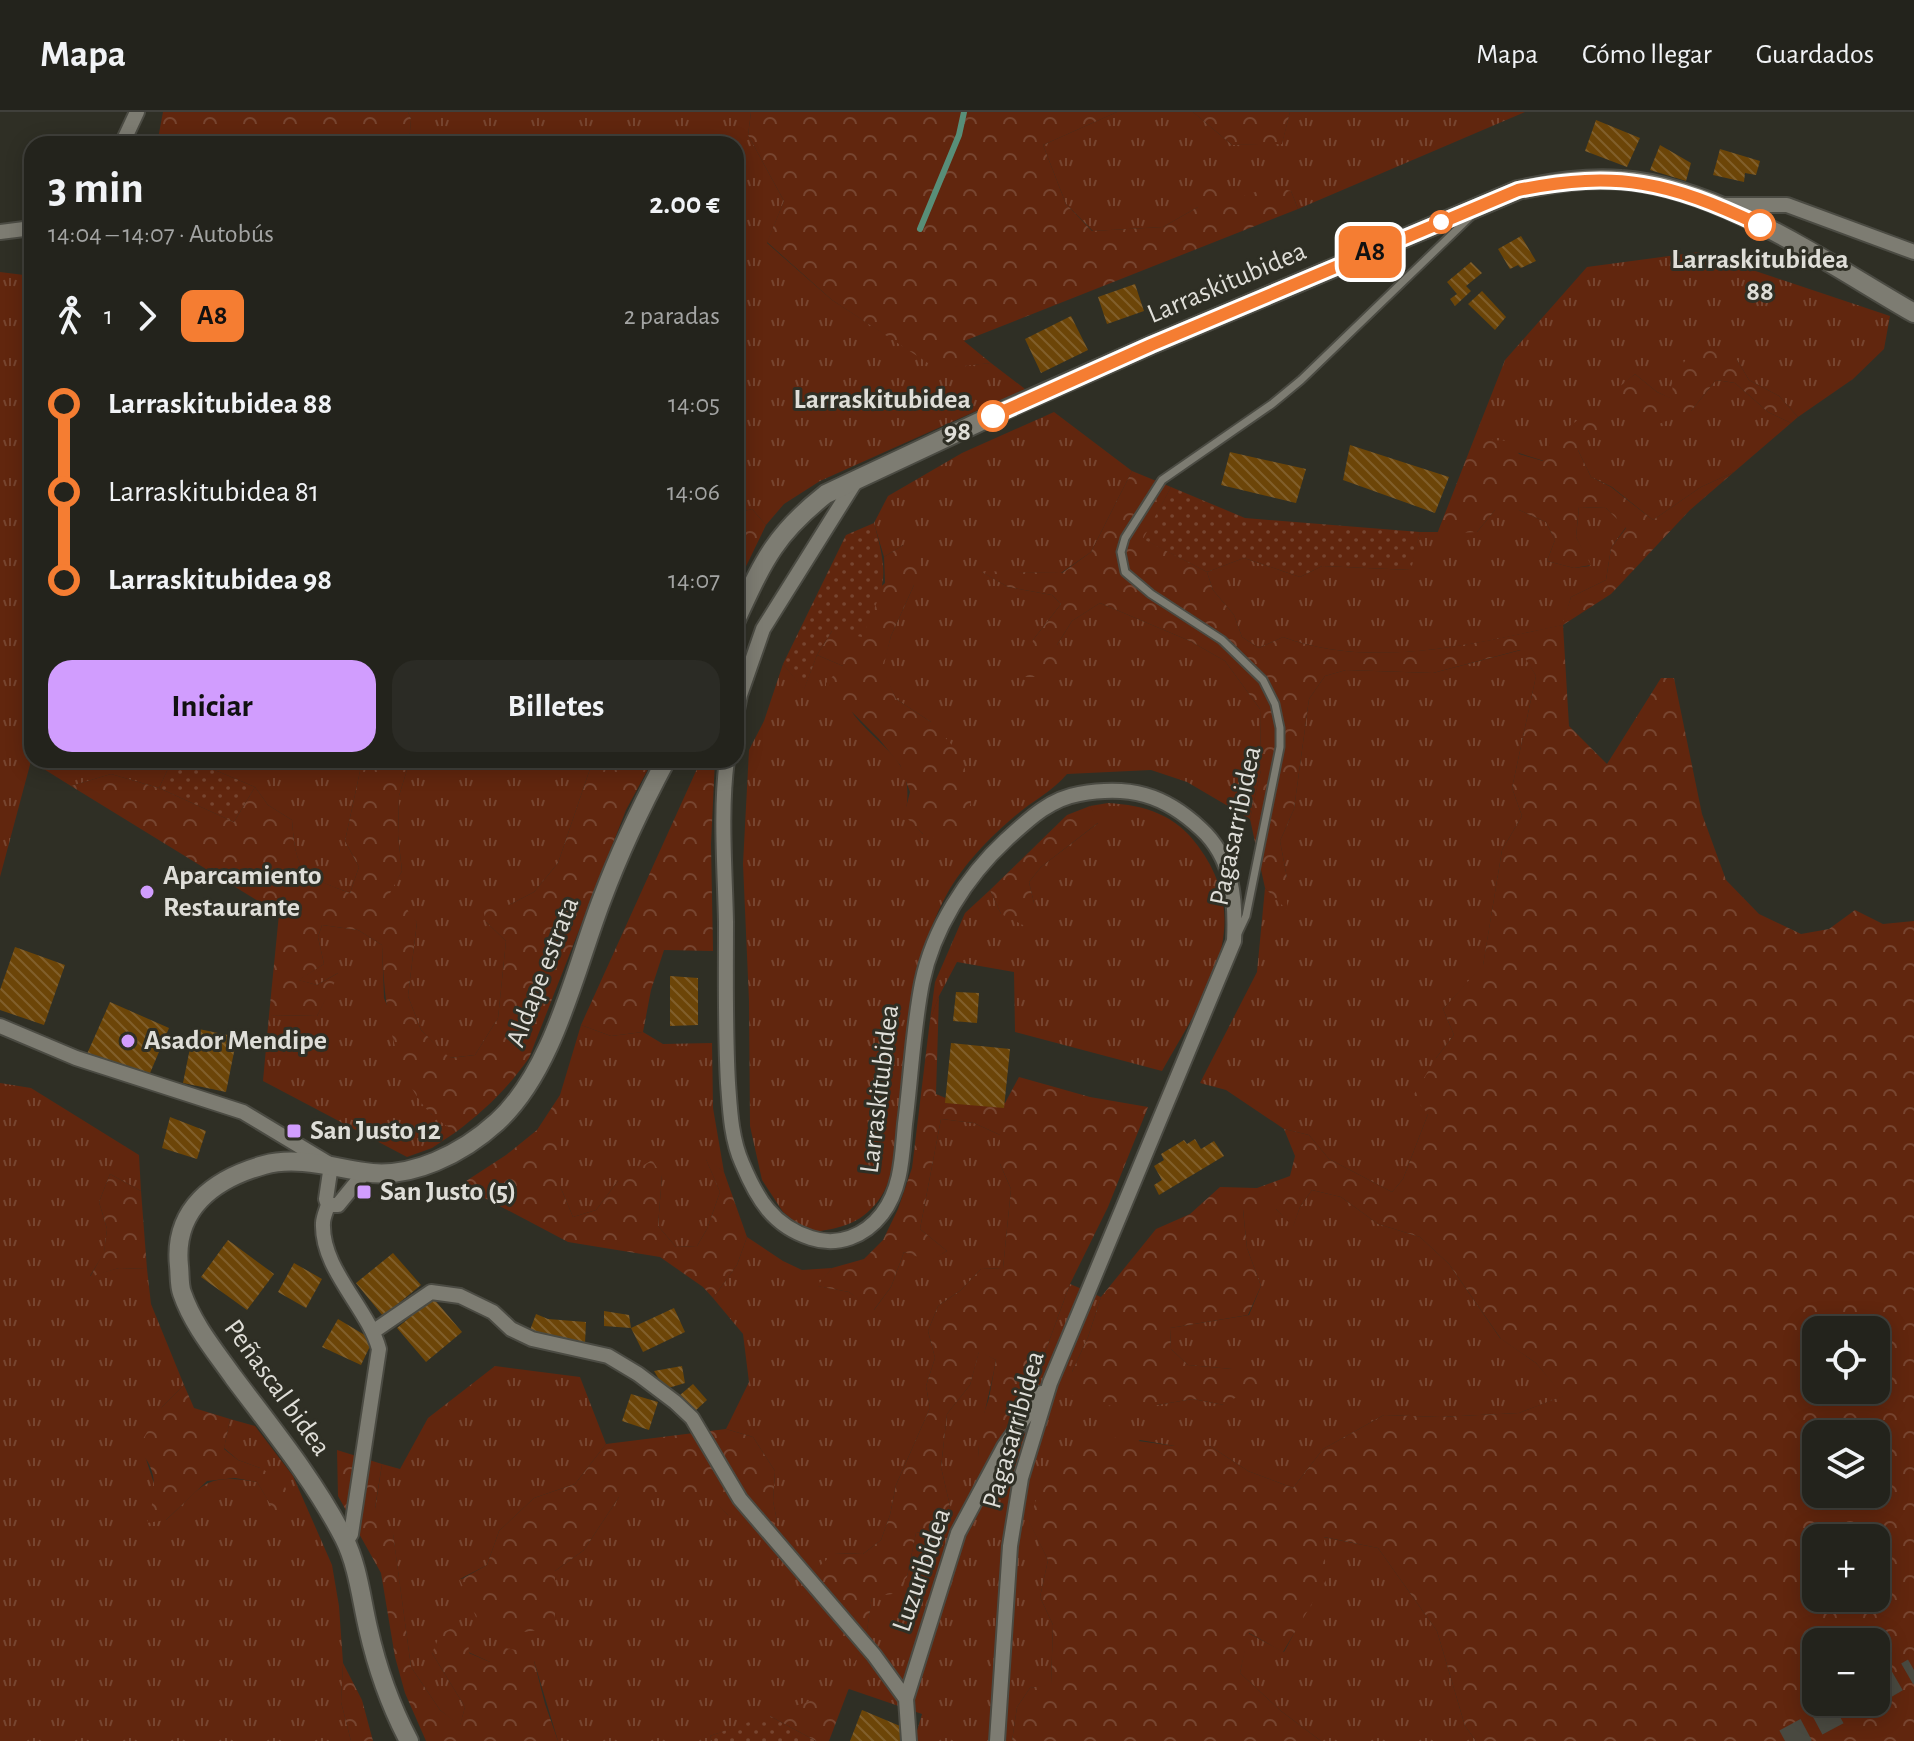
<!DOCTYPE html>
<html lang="es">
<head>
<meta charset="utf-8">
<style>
  body { margin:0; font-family:"Alegreya Sans",sans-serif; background:#2b2b25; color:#f1f3f6; height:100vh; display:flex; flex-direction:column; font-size:30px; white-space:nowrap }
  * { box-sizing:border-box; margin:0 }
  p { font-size:26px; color:#a3a4a3 }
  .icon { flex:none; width:44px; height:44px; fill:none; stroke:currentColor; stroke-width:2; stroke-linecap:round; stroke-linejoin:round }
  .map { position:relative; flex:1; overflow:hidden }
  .drawer { position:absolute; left:24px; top:24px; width:720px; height:632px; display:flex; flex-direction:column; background:#23231c; border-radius:24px; box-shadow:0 4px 20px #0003,0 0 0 2px #40403b }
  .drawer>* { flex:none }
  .badge { padding:0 16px; border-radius:12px; font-size:28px; line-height:52px }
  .tools { position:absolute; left:1802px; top:1204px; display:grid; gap:16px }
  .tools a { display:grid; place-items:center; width:88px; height:88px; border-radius:16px; background:#23231c; box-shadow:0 4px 20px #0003,0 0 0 2px #40403b; font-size:40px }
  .map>.badge { position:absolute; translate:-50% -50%; box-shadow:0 0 0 4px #fff }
  .legs { display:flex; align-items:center; gap:12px; height:88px; padding:0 24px; font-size:26px }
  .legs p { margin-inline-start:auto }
  .summary { display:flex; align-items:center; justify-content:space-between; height:136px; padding:0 24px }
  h1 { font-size:44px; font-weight:700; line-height:60px }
  .button { display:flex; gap:16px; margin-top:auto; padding:16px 24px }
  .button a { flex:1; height:92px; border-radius:24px; background:#d19dfe; color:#111; font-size:32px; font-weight:700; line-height:92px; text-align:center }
  .button a+a { background:#2b2b25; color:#f1f3f6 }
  ul { padding:0 24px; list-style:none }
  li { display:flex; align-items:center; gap:28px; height:88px; font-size:30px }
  li i { display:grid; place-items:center; width:12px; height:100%; margin:0 10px; background:currentColor }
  li i::after { content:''; width:20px; height:20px; margin:-10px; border:6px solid; border-radius:50%; background:#23231c }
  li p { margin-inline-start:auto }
  li:first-child i { background:linear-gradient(#0000 50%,currentColor 0) }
  li:last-child i { background:linear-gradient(currentColor 50%,#0000 0) }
  header { display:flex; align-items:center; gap:48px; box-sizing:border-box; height:112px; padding:0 40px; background:#23231c; border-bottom:2px solid #40403b }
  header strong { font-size:38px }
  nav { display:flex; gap:44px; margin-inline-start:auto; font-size:28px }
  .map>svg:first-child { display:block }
</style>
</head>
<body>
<header>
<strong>Mapa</strong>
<nav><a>Mapa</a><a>Cómo llegar</a><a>Guardados</a></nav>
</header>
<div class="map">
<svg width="1914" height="1629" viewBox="0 0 1914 1629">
  <defs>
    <pattern id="grass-tufts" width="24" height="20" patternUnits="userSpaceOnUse" patternTransform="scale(2)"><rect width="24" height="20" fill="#61260e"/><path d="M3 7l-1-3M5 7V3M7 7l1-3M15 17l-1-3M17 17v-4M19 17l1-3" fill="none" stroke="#774530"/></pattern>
    <pattern id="forest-crowns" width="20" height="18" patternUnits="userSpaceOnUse" patternTransform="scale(2)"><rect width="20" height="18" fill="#61260e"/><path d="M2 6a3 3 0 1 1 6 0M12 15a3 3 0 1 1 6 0" fill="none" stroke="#774530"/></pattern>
    <pattern id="park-dots" width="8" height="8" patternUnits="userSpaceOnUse" patternTransform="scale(2)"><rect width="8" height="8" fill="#61260e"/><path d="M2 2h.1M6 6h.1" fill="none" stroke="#774530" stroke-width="1.8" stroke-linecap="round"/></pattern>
    <pattern id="building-back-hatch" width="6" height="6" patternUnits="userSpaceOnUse" patternTransform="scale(2)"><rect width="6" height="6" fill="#6c4508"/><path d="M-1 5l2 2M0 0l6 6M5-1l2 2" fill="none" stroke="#815f2b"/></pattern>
  </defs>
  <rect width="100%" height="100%" fill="#2f2f25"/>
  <path fill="url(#grass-tufts)" d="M408 0H751L748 23 784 89 767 131 832 188 937 256 991 251 1025 277 820 369 784 392 766 413 752 397 736 401V32H409L411 7Z
    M1117 0H1193L1232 33 1282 31 1290 0H1525L1298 97 1291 79 1198 95 1163 115 1093 119 1066 92 1043 33Z
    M1699 140 1890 204 1884 237 1853 267 1798 305 1779 284 1749 268 1737 248 1674 288 1657 280 1635 262 1619 276 1691 299 1716 268 1735 271 1768 300 1791 311 1734 360 1701 375 1653 408 1612 375 1591 365 1578 338 1544 349 1474 327 1505 248 1587 155Z
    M0 160 32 164V648H172L159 676 111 662 71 674 31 649 0 765Z
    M1054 300 1132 359 1091 440 1061 461 982 460 1008 475 1052 483 1061 492 1033 528 1057 533 1072 509 1100 491 1190 529 1225 549 1260 597 1261 658 1250 707 1187 670 1151 658 1067 662C1052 680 1032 689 1015 704 990 725 963 753 947 782 912 845 910 918 902 989 899 1018 897 1065 878 1089 859 1114 838 1116 809 1121L783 1100 762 1068 750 1014 749 889 743 752 749 638 764 609 783 552 804 577 817 543 843 554C846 568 846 592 854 603 883 640 917 647 905 703L923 722 931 610 896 587 882 557 891 524 914 473 903 433 884 445 874 411 888 384 962 341Z
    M1579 395 1606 396 1626 415 1611 436 1606 468 1571 485 1563 513C1473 532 1372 558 1283 525L1259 536 1242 525 1234 503 1213 478 1207 460 1244 446 1300 465 1322 454 1410 458 1420 420H1477L1495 398H1519L1546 410 1555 428 1547 449 1574 456 1590 454 1576 425Z
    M1521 538 1536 564 1512 676 1522 704 1502 738 1483 854 1443 897 1454 923 1436 946 1428 1002 1403 1067 1392 1080 1329 1047 1309 1023 1284 1017 1226 978 1200 971 1257 860 1265 776 1287 797V766L1280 729 1294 697 1309 587 1325 564 1346 558 1433 561Z
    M191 648H358L360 659 345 729 359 755 350 781C302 763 296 762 292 708L268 693 255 675Z
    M410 648H593L558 751 534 780 509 793 486 810 506 829 498 906 475 943 449 946 421 918 408 884 417 810 388 783 402 759 398 723 399 684Z
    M1108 691C1145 693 1176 703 1198 734 1258 815 1203 885 1162 959L1015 920 1014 860 957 850 939 884 930 908 935 870 965 801 990 778 1001 802 1034 791 1029 770 1041 755 1098 711 1090 694Z
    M322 813 358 818 382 833 384 886 431 1002 456 1020 432 1036 407 1045 263 969 269 903 317 904 338 861 317 873 298 868 324 852 318 825Z
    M581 913 611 924 643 920 663 932 712 931 713 996 724 1060 706 1047 720 1080 707 1117 697 1134 676 1135 658 1114 662 1063 618 1069 596 1098 573 1105 560 1074V983Z
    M0 971 31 976 139 1043 141 1079 110 1062 99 1090 107 1117 104 1141 90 1164 119 1156 147 1157 151 1192 184 1273 162 1295 145 1344 166 1408C203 1375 202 1360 257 1370L276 1401 260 1356 238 1348 224 1336 230 1307 255 1314 293 1364 332 1453 339 1494 343 1551 341 1590 351 1629H0Z
    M941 1007 974 1011 1000 1023V1052L1011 1077 1003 1156 981 1157 961 1178 938 1194 928 1219 935 1246 926 1274 930 1296 896 1373 890 1403 881 1428 863 1442 834 1441 841 1501 854 1551 866 1525 872 1484 907 1465 916 1421 941 1415 950 1394 941 1355 947 1302 970 1273 979 1239 996 1248C990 1282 980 1311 978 1345L1022 1299 1026 1269 1044 1243 1070 1172 1101 1185 1088 1225 1072 1260 1157 1293 1193 1287 1224 1293 1232 1257 1188 1253 1171 1237 1170 1216 1249 1203 1261 1174 1247 1136 1243 1097H1276L1293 1114 1300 1095 1312 1078 1341 1085 1378 1112 1420 1125 1449 1152 1500 1226 1536 1251 1564 1284 1519 1301 1440 1305 1384 1303 1323 1337 1293 1376 1248 1359 1210 1334H1175L1140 1328 1029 1409 1048 1448 1040 1485 1053 1513 1051 1573 1030 1576 1017 1595 1012 1629H914L922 1602 849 1577 710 1624 712 1629H558L534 1549 490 1550 468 1540V1525L432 1541 465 1595 460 1614 440 1598 411 1555 393 1422 375 1397 382 1352 400 1357 428 1306 495 1254 580 1265 606 1332 575 1372 534 1386 499 1419 487 1453 460 1467 555 1459 584 1438 619 1385H711L728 1403 777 1409 773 1389 775 1359 753 1325 726 1317 749 1270 743 1222 713 1186 737 1153 747 1125 783 1149 802 1158 832 1156 818 1174 849 1180 874 1198 891 1175 904 1140 930 1148 947 1139 920 1117Z
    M1323 1425 1378 1436 1437 1519 1465 1614 1476 1629H1321L1281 1599 1240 1561 1248 1521 1284 1540C1303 1506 1324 1464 1323 1425Z"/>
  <path fill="url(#forest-crowns)" fill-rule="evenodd" d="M163 0H408L411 7 409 32H157Z
    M751 0H1117L1043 33 1066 92 1092 119 1163 115 1198 95 1209 60 1233 88 1272 74 1291 79 1298 97 964 229 991 251 937 257 832 188 767 130 784 89 748 23Z
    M1193 0H1290L1282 32 1232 33Z
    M1714 236 1737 248 1749 268 1779 284 1798 305 1791 311 1768 300 1735 271 1716 268 1691 299 1659 312 1631 293 1618 276 1635 262 1657 280 1673 287 1672 267 1693 238Z
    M1591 299 1606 310 1578 338 1591 365 1611 375 1653 408 1701 375 1734 360 1690 398 1611 482 1563 513 1569 614 1607 652 1661 566H1674L1702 702 1726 768 1759 802 1801 822 1829 817 1855 798 1883 812 1914 809V1629H1476L1465 1614 1437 1519 1378 1436 1324 1425 1326 1468 1283 1540 1249 1521 1240 1561 1281 1599 1321 1629H1012L1017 1595 1030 1576 1051 1572 1053 1513 1040 1485 1048 1448 1029 1410 1037 1385 1073 1342 1109 1325 1175 1334H1210L1248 1359 1293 1376 1323 1337 1384 1303 1440 1305 1519 1301 1563 1284 1536 1251 1501 1227 1449 1152 1420 1125 1378 1112 1341 1085 1312 1078 1300 1095 1293 1115 1276 1097 1243 1098 1247 1136 1261 1174 1248 1203 1170 1216 1171 1237 1188 1253 1232 1257 1263 1268 1224 1293 1193 1287 1157 1293 1115 1295 1072 1283V1260L1088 1225 1101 1185 1156 1117 1190 1102 1220 1075 1257 1076 1290 1064 1295 1044 1284 1017 1309 1023 1329 1047 1392 1080 1403 1067 1428 1002 1413 984 1436 946 1454 923 1443 897 1483 853 1502 738 1522 704 1512 676 1536 564 1520 538 1433 561 1346 558 1325 564 1309 587 1294 697 1280 729 1287 766V798L1265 776 1250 707 1261 658 1260 597 1225 549 1190 529 1100 491 1072 509 1057 533 1077 547 1061 565H1025L1033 528 1061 492 1052 483 1008 475 980 459 1062 461 1091 440 1132 359 1171 375 1144 427 1207 460 1213 478 1234 503 1242 525 1259 536 1283 525C1372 558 1473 532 1562 513L1571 485 1606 468 1611 436 1626 416 1606 396 1579 395 1576 425 1591 453 1574 456 1547 449 1555 428 1546 410 1519 398H1495L1477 420 1437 422 1474 327 1510 329 1519 342 1543 349 1548 329ZM1816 1218H1876V1278H1816ZM1816 1322H1876V1382H1816ZM1816 1426H1876V1486H1816ZM1816 1530H1876V1590H1816Z
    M752 397 766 413 736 475V401Z
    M903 433 921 447 914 473 891 524 883 557 896 587 931 610 961 643 972 683 967 709 939 727 923 722 904 703 910 680 900 653 879 627 852 600 826 595V571L843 554 817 543 832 519 885 471 884 445Z
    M358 648H410L399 684 398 723 402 759 389 783 402 791 417 810 408 884 421 918 450 946 475 943 498 906 506 829 486 810 482 793H509L534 780 558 751 593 648H653L626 698 529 946C508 976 485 998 456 1020 448 1014 438 1009 431 1002 390 959 384 888 382 833L358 818 322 813 318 825 324 852 299 868 317 873 340 860 317 904 269 903 279 802 71 674 111 662 159 676 234 710 255 675 268 693 292 708C296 761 302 763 350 781L359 755 345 729 360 659Z
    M701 648H715L711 732 713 839 664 838 651 878 643 920 611 924 581 913Z
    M1090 694 1099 710 1041 755 1029 770 1034 791 1025 814 1001 802 990 778 1067 703Z
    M939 884 936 982 958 991H1005L1019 965 1090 985 1148 995 1108 1095 1070 1172 1044 1243 1026 1269 1022 1299 985 1353 978 1345 980 1313 989 1286 996 1248 979 1240 970 1273 947 1302 941 1355 950 1394 941 1415 916 1421 907 1465 892 1482 872 1485 866 1525 854 1552 837 1527 841 1501 815 1493 804 1468 834 1441 863 1442 881 1428 890 1403 896 1373 930 1296 926 1274 935 1246 928 1219 938 1194 961 1178 981 1157 1003 1156 1011 1077 1000 1052V1023L974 1011 941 1007 920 1117 947 1139 930 1149 904 1140 891 1175 873 1199 849 1180 817 1174 832 1156 864 1147 883 1128 898 1097 912 1056 930 908Z
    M560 983V1074L573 1105 596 1098 618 1069 652 1048 662 1063 658 1114 676 1135 697 1134 707 1117 720 1080 705 1045 724 1060 747 1125 737 1153 713 1186 703 1175 660 1145 568 1130 460 1073 506 1043 537 1018Z
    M110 1062 141 1079 147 1157 119 1156 90 1165 104 1140 107 1117 99 1090Z
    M184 1273 194 1296 230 1307 224 1337 238 1348 260 1356 281 1367 296 1397 276 1402 257 1370 235 1366 207 1369 166 1408 147 1411C155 1385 161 1358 137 1337L162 1295Z
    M726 1317 753 1325 775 1359 773 1389 777 1409 764 1429 728 1403 710 1385H619L584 1438 555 1459V1516L516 1521 476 1505 460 1468 487 1453 499 1419 534 1386 575 1372 606 1332Z
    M337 1338 382 1352 375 1396 393 1421 411 1555 440 1598 460 1613 465 1595 432 1541 441 1521 457 1514 468 1525 469 1541 490 1550 500 1535 521 1539 534 1549 545 1592 558 1629H426L405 1581 395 1545 381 1461 338 1384Z
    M343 1551 362 1588 373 1629H351L341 1590Z
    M849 1576 829 1629H816L768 1603Z"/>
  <path fill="url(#park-dots)" d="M1171 375 1245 406 1420 420 1411 458 1322 454 1300 465 1244 446 1207 460 1143 427Z
    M874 411C890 468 885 473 862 525L832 519 817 543 804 578 783 552 846 423Z
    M172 648H191L255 675 234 710 159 676Z
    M768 1603 816 1629H712L710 1624Z"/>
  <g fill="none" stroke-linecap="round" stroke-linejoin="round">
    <path stroke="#588e78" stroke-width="6" d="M920 117 959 23 964 0"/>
  </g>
  <path fill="url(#building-back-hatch)" d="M1596 8 1640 26 1627 55 1585 39Z
    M1660 33 1691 51 1686 69 1650 58Z
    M1720 37 1760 49 1756 63 1745 61 1744 70 1713 63Z
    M1521 124 1536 149 1521 156 1518 153 1510 157 1498 137Z
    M1471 150 1482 161 1466 174 1471 179 1455 194 1450 187 1457 182 1447 170Z
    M1135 172 1144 199 1107 212 1098 185Z
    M1482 179 1506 205 1495 218 1468 192Z
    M1071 204 1088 238 1041 261 1025 227Z
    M1350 333 1449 365 1435 401 1343 368Z
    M1230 340 1306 357 1296 391 1221 373Z
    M15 835 65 853 44 913 0 898V878Z
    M670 864 698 866V913L670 914Z
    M956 880 979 881 977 911 953 909Z
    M110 890 169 916 148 966 87 942Z
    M194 916 237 925 226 980 183 971Z
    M951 931 1010 937 1004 996 945 991Z
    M170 1005 206 1019 197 1047 162 1036Z
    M1195 1027 1201 1037 1214 1029 1224 1044 1159 1083 1154 1073 1162 1068 1154 1054 1164 1048 1161 1042 1184 1028 1187 1032Z
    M228 1128 274 1162 247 1198 201 1165Z
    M393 1141 421 1173 383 1204 356 1171Z
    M294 1151 322 1167 306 1196 278 1180Z
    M433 1186 462 1220 426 1250 397 1216Z
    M674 1196 685 1220 643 1240 631 1216Z
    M604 1199 629 1203 631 1216 604 1214Z
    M536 1202 548 1207 586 1210 585 1231 539 1225 529 1221Z
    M338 1207 373 1228 361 1253 322 1235Z
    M682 1254 685 1271 665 1277 654 1259Z
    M693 1272 707 1288 695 1299 680 1283Z
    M631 1282 658 1290 649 1318 622 1309Z
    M862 1598 900 1614V1629H850Z"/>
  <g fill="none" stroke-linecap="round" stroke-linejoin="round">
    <path stroke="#494940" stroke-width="24" stroke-dasharray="24 12" stroke-linecap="butt" d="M1876 1580 1914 1558
      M1785 1629 1858 1590"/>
    <g stroke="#4b4b43" stroke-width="11">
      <path id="service" d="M1238 821 1246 804 1280 635V616L1275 592 1263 568 1222 528 1151 482 1125 460 1121 440 1125 426 1162 368 1272 292 1301 268 1470 105"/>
    </g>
    <g stroke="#4b4b43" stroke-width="18">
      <path id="minor" d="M122 32 137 0
        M1722 93H1787L1914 140
        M0 120 32 116
        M736 603 740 583 763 517 857 367
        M727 648C720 698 725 759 726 810 726 864 725 918 728 971 730 998 731 1026 742 1051 757 1087 773 1114 811 1126 838 1135 865 1124 882 1102 902 1076 902 1043 905 1012 911 966 913 917 922 871 933 817 966 765 1006 728 1027 709 1049 687 1079 682 1129 673 1164 682 1201 717 1233 746 1236 789 1234 829L1050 1271 1021 1366 1010 1434 997 1629
        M0 914 76 946 243 1000 331 1053 326 1087 328 1093H338L365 1060
        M328 1093C326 1099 323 1106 323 1111 321 1157 368 1196 379 1237L351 1422 346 1430
        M374 1219 431 1180 460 1184 493 1200 511 1217 532 1227 608 1244 638 1262 675 1290 692 1306 740 1387 874 1543 906 1587
        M909 1629 906 1587 958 1421 1004 1335 1042 1281"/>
    </g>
    <g stroke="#4b4b43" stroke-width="22">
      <path id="tertiary" d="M736 508C763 450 774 423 826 382L1007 297 1151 233 1518 78C1552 71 1586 65 1621 68 1719 74 1830 153 1914 201
        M409 1629C390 1593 377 1556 368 1516 361 1486 358 1454 344 1426 314 1368 273 1318 234 1266 215 1239 193 1213 182 1181 179 1173 180 1163 179 1154 173 1097 214 1067 264 1053 296 1044 332 1055 364 1060 411 1068 463 1041 497 1010 554 958 575 857 602 787 620 739 642 693 666 648"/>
    </g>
    <use href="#service" stroke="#7d7c72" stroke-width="7"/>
    <use href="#minor" stroke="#7d7c72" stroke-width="14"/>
    <use href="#tertiary" stroke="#7d7c72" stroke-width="18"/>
  </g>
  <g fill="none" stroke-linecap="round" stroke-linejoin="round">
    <g stroke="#fff" stroke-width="18">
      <path id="line-1" d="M993 304 1151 233 1518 78C1618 58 1669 70 1760 113"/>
    </g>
    <use href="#line-1" stroke="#f57d32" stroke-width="12"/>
  </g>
  <g fill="#fff" stroke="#f57d32" stroke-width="4">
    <circle cx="1441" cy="110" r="10"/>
    <circle cx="1760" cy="113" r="14"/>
    <circle cx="993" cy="304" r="14"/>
  </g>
  <g fill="#d19dfe" stroke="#2f2f25" stroke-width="3">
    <circle cx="147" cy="780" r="8"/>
    <circle cx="128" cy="929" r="8"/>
    <rect x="286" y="1011" width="16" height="16" rx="4"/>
    <rect x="356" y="1072" width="16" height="16" rx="4"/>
  </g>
  <g text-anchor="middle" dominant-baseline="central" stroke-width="6" stroke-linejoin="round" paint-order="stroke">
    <g font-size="28" font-weight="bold" fill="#dfded8" stroke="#2f2f25">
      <text x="1760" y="148">Larraskitubidea<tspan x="1760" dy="32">88</tspan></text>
      <text x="971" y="288" text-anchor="end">Larraskitubidea<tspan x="971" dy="32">98</tspan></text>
    </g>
    <g font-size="28" fill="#dfded8" stroke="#2f2f25">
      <text transform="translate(1227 171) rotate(-23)">Larraskitubidea</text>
      <text transform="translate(1236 714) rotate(-78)">Pagasarribidea</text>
      <text transform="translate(543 860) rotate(-69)">Aldape estrata</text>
      <text transform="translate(880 977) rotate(-83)">Larraskitubidea</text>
      <text transform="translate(277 1276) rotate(54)">Peñascal bidea</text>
      <text transform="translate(1014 1318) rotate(-74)">Pagasarribidea</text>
      <text transform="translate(922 1458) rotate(-71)">Luzuribidea</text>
    </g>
    <g font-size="28" font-weight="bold" fill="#dfded8" stroke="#2f2f25" text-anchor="start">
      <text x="163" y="764">Aparcamiento<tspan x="163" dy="32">Restaurante</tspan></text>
      <text x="144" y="929">Asador Mendipe</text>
      <text x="310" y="1019">San Justo 12</text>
      <text x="380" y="1080">San Justo (5)</text>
    </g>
  </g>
</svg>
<div class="tools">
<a><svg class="icon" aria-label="locate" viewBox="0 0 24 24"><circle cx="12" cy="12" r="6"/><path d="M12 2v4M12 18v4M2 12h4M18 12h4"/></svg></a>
<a><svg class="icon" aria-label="layers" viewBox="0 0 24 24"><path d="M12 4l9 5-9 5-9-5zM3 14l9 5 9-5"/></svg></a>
<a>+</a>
<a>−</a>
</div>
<b class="badge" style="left:1370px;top:140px;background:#f57d32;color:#111">A8</b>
<section class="drawer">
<div class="summary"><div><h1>3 min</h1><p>14:04 – 14:07 · Autobús</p></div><b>2.00 €</b></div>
<div class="legs"><svg class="icon" aria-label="walk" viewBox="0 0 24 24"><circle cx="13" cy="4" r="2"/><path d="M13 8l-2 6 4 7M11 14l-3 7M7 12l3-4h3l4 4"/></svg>1<svg class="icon" aria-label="forward" viewBox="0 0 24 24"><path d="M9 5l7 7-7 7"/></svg><b class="badge" style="background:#f57d32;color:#111">A8</b><p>2 paradas</p></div>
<ul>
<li><i style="color:#f57d32"></i><b>Larraskitubidea 88</b><p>14:05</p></li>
<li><i style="color:#f57d32"></i><span>Larraskitubidea 81</span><p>14:06</p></li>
<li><i style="color:#f57d32"></i><b>Larraskitubidea 98</b><p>14:07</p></li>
</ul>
<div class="button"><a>Iniciar</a><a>Billetes</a></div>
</section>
</div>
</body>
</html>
